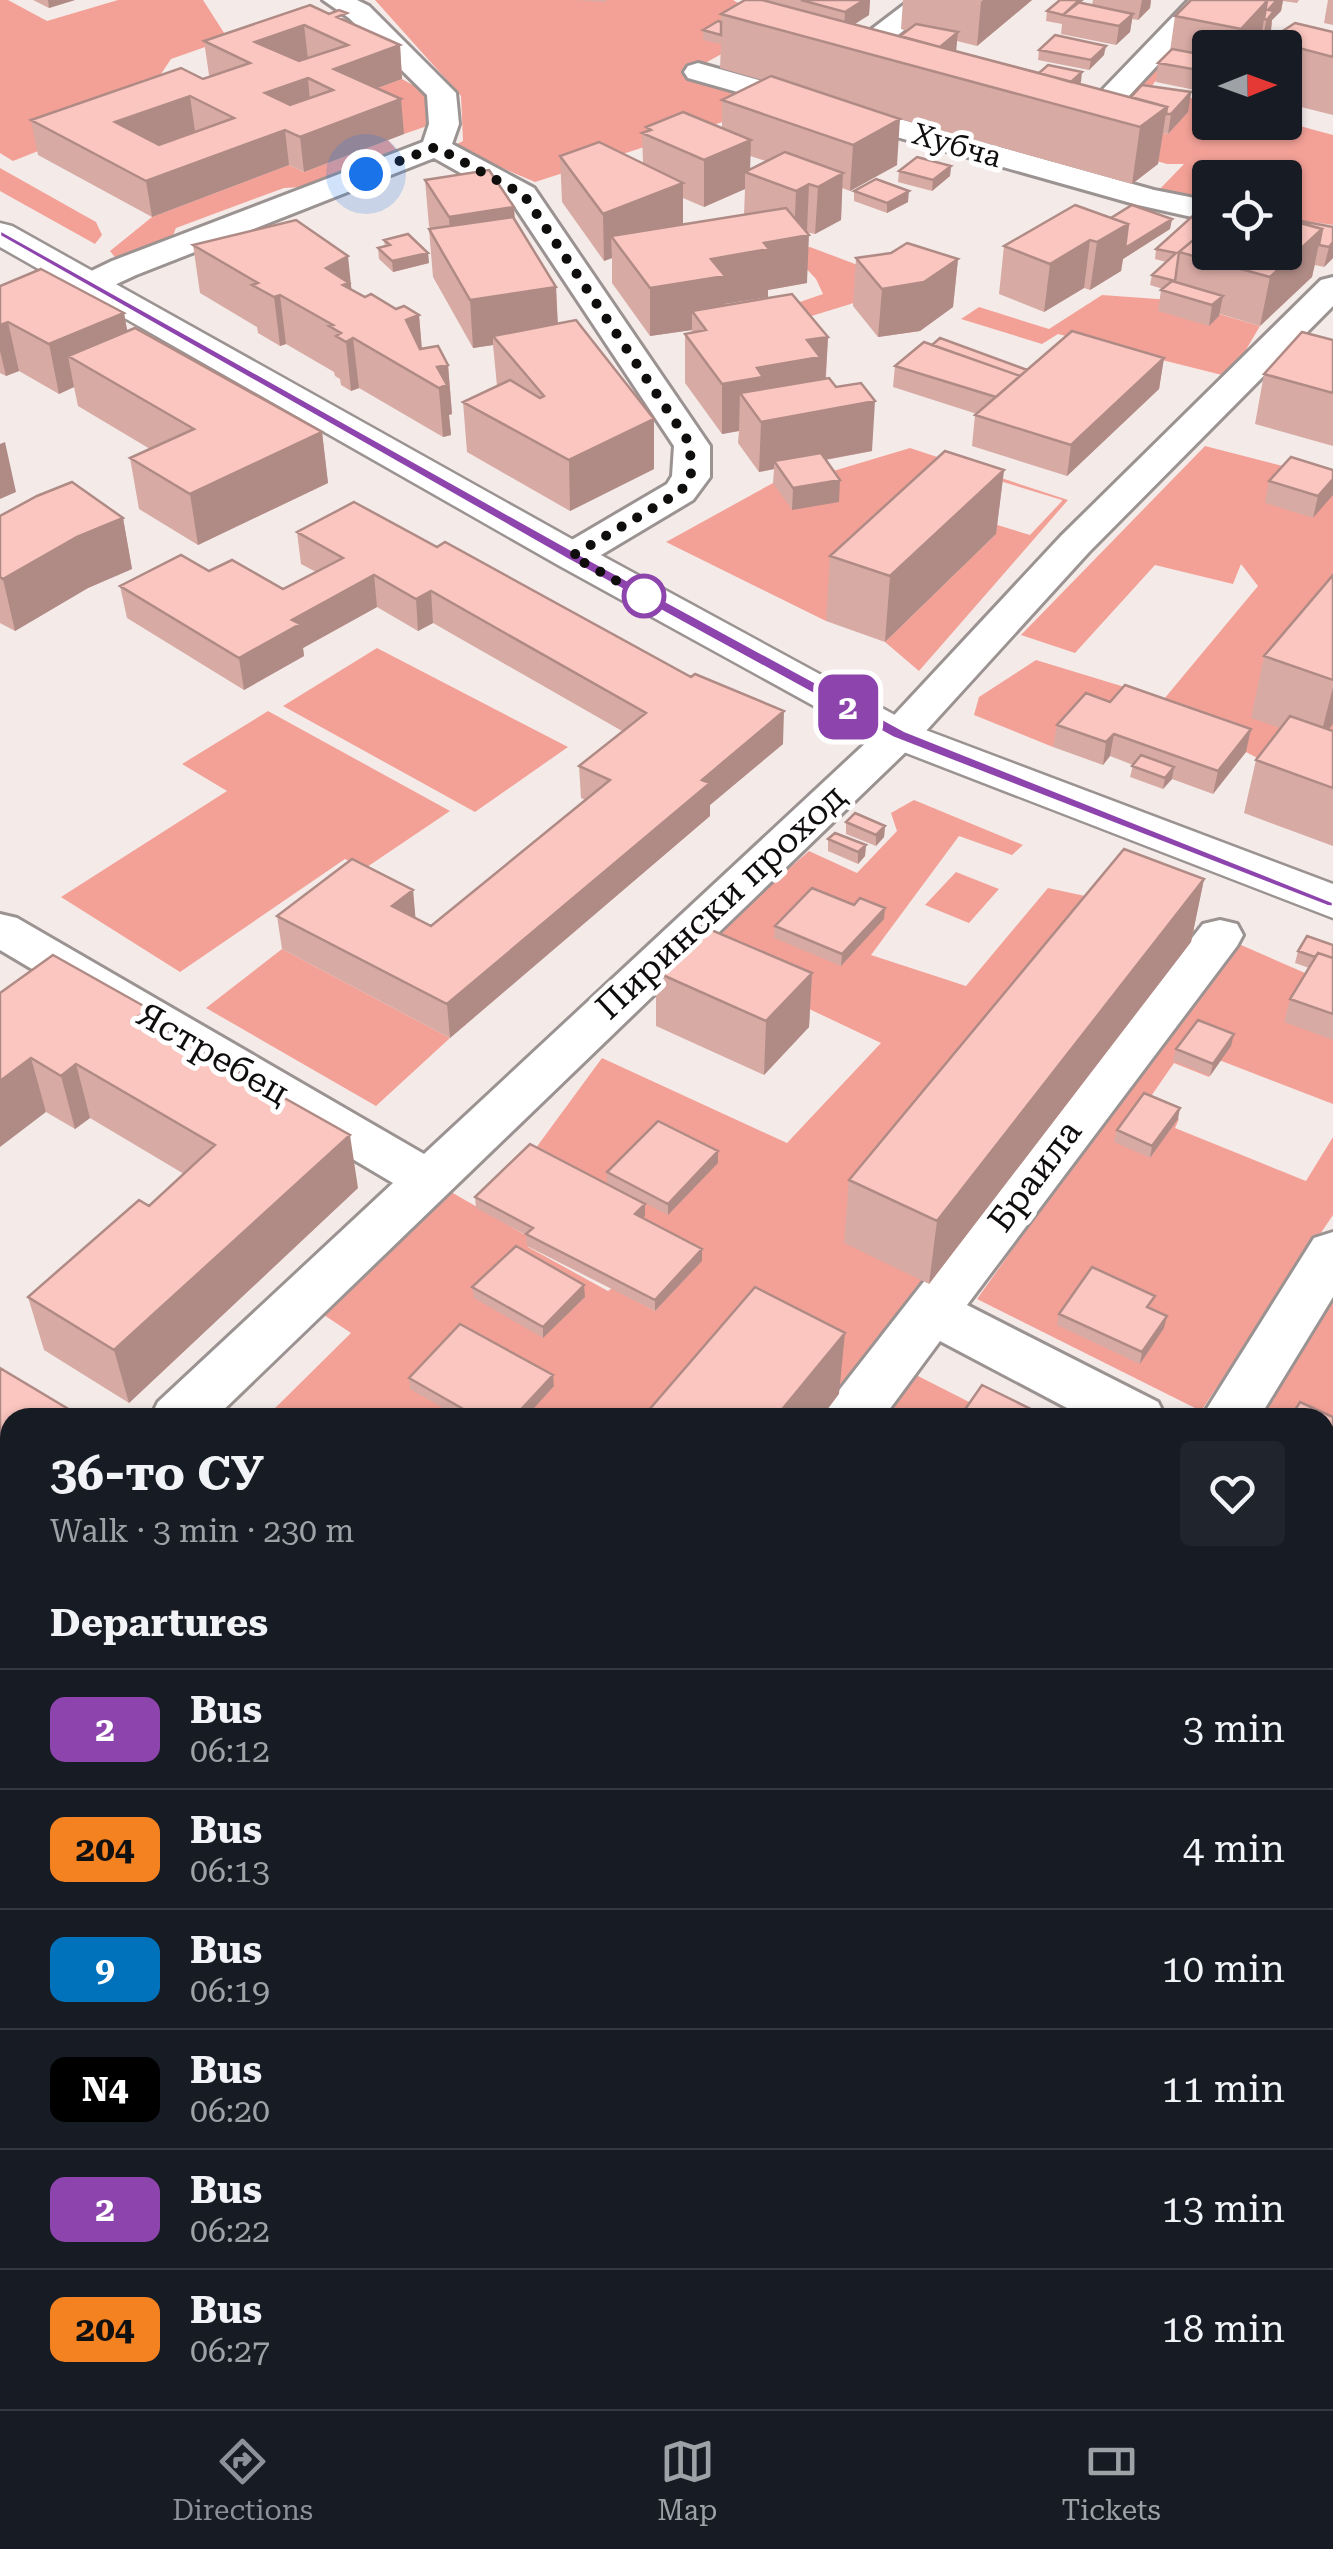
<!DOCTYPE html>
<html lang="en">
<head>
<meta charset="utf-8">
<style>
  body { margin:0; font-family:"Roboto Serif",serif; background:#20242c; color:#f1f3f6; height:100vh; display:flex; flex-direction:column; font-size:38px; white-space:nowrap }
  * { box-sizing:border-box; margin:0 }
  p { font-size:32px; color:#9ea1a6 }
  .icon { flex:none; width:55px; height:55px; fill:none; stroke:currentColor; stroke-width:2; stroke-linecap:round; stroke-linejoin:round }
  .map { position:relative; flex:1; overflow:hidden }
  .panel { position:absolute; left:0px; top:1408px; width:1335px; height:1002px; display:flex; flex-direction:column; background:#171b24; border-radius:30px 30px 0 0; box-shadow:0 2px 8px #0004 }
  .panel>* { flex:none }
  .badge { padding:0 20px; border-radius:15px; font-size:35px; line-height:65px }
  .needle { width:65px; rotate:89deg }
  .tools { position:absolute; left:1192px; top:30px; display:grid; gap:20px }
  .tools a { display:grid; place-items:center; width:110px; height:110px; border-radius:10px; background:#171b24; box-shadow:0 2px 8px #0004; font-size:50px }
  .you { position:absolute; width:50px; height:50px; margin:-25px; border:8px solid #fff; border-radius:50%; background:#1a73e8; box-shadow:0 0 0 15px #1a73e833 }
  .map>.badge { position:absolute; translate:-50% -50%; box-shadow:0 0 0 5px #fff }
  h2 { padding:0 50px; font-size:38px; line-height:90px }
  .round { display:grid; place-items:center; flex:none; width:105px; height:105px; border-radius:10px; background:#20242c }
  .head { display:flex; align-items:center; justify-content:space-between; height:170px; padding:0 50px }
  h1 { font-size:48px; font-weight:700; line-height:75px }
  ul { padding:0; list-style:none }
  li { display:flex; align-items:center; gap:30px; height:120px; padding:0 50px; border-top:2px solid #363941 }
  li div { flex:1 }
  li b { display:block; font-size:38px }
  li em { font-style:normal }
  li .badge { min-width:110px; font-weight:700; text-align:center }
  .tab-bar { display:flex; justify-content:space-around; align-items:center; height:140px; border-top:2px solid #363941; background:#171b24; font-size:28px; color:#9ea1a6 }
  .tab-bar a { display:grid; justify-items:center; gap:5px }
  .tab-bar .current { color:#8c9099 }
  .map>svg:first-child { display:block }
</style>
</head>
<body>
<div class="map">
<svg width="1333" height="2409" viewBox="0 0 1333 2409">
  <rect width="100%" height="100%" fill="#f4ebe9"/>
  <path fill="#f3a197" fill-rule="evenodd" d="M0 0H8L47 21 118 0H203L228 39 171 59 155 83 180 95 13 161 0 153Z
    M375 0H733L776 24 689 72 779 104 535 182 481 159 457 144 463 141 461 96Z
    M1156 67 1165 69 1151 87 1210 103V122H1285L1333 135V225L1285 218V178H1210V202L1158 191 1184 164H1167L1083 140 1104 121 1168 134 1187 112 1131 96Z
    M402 79 433 96V124L404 134 337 103Z
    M388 140 401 155 321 186 284 188 176 228 169 245 121 265 110 251 152 217 289 165 304 172Z
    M0 168 96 222 102 235 95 244 0 191Z
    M810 247 863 267 857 302 721 344 736 324 823 294 816 279 790 251Z
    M1102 295 1171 300 1260 326 1230 377 1058 334 1042 344 961 319 979 307 1049 329Z
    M1205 446 1333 479V788L1278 769 1246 752 1082 716 1053 747 974 715 979 697 1036 660 1164 699 1258 586 1241 564 1233 584 1155 565 1075 653 1021 635Z
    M910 448 1068 500 919 671 885 642 995 535 826 621 666 542 773 483 820 475ZM948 465 1062 500V501L1030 535 915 500Z
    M377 648 568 747 475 812 283 706Z
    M268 711 450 811 364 869 345 859 180 972 61 897 227 791 182 764Z
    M914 800 1023 845 1012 855 959 836 871 955 966 986 1048 888 1122 904 1198 931 929 1284 839 1394 694 1417 265 1418 351 1333 318 1311 439 1185 534 1240 528 1247 608 1291 612 1288 655 1311 702 1260 530 1156 602 1058 787 1143 881 1043 691 953 809 851 857 873 897 831 891 813Z
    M956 872 999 889 969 923 925 905Z
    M1232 941 1312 976 1333 1040V1104L1219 1060 1209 1077 1174 1063 1145 1105 1179 1119 1175 1128 1306 1181 1333 1137V1215L1201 1411 977 1299Z
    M282 949 450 1038 376 1106 206 1008Z
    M1333 1301V1478L1325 1418H1259Z
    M916 1375 979 1407 971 1417 887 1418Z
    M1333 1562V1757L1325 1772V1576Z
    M0 1813 10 1820V2205L0 2215Z
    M1325 1993 1333 1998V2243L1325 2238Z
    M1325 2372 1333 2377V2409H810L816 2400H1325Z
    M116 2400H577L571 2409H108Z"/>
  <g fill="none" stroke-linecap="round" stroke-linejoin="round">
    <g stroke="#9b9391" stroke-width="6">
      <path id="street" d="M323 0H357L369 6 456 93 459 124 452 144 534 188 710 446V477L693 500 586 564 572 568 558 564 553 556 558 548 667 484 672 476 674 446 512 202 434 158 136 275 0 338V315L112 261 423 142 429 124 427 95 349 18Z
        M910 0H941L871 57H851L847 51 851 45Z
        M1189 0H1218L1100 127C1083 131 1054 125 1043 112L1048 106 1058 103 1083 110Z
        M698 63 1154 190 1210 201V221L1138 205 688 78 684 72 688 66Z
        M1333 277V306L1089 552 914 744 215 1418H150L158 1402 393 1183 0 950V914L17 918 424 1154 884 726 1061 536 1321 280Z
        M1220 920 1237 924 1243 935 1237 946 967 1305 1158 1402 1166 1418H1086L940 1341 883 1418H822L830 1402 1203 924Z
        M1333 1232V1297L1259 1418H1201L1314 1238Z
        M10 1554V1611L0 1615V1557Z
        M20 2400H102L98 2409H16Z
        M570 2400H650L646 2409H566Z"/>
    </g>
    <g stroke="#9b9391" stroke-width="5">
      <path id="secondary" d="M0 223 12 226 586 547 915 726 1333 884V918L883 744 558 565 0 247Z"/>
    </g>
    <use href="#street" fill="#fff" fill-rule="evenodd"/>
    <use href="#secondary" fill="#fff" fill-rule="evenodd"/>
  </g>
  <path fill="#d8aaa4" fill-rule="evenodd" d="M33 0H75L49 8Z
    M576 0H606V2Z
    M745 0H870L869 15 854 24 900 36 907 31 901 29 903 0H1032L977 46 957 41 956 51 1081 82 1079 84 1131 97 1191 92 1188 112 1168 134 1163 133 1158 164 1132 184 893 117 897 165 850 191 842 188 841 220 815 234 806 232 807 283 768 290V297L724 304 828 337 826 378 872 451 826 460 839 502 792 510 773 483 774 469 759 472 738 443 739 431 722 434 685 383V334L691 333 692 330 650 336 612 283V258L604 261 562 202 560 156 643 163 642 133 646 132V127L722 128V100L762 80 720 68 721 44 703 40V30L721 22V14ZM750 156 766 161 750 169ZM745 189 744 215 683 224V198L704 207Z
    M1093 0H1151L1150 8 1138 20 1132 19 1130 32 1116 45 1061 34 1062 24 1046 21 1047 11 1083 3 1092 5Z
    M1191 0H1299L1297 3 1283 1 1281 11 1272 20 1271 30 1263 38H1261L1260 44 1257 48H1210V68L1208 75 1195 90 1156 82 1158 63 1170 51 1175 16Z
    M1328 0H1333V25L1324 23Z
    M310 5 400 45 402 79 377 88 401 99 404 134 304 172 289 165 152 217 38 155 31 120 211 76 209 75 204 41Z
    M1333 32V115L1285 103V48H1268L1269 40Z
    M1039 50 1104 55 1089 70 1038 60Z
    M951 166 950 176 932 191 898 182 899 171Z
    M425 180 514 207 515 221 556 287 558 323 654 469 570 511 467 452 463 402 497 386 493 345 473 348 433 277 429 229H431L429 226Z
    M854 191 908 202 887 213 854 201Z
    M1111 218 1172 219 1170 229 1123 259 1121 271 1090 290 1084 288 1044 312 999 294 1004 246Z
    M1333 227V258L1324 267 1315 265 1312 277 1260 326 1220 314 1219 316 1209 326 1158 311 1161 290 1163 289 1150 285 1152 275 1166 262 1155 259 1156 249 1210 252Z
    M384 240 428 253 429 263 393 272 379 259 378 248 385 246Z
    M193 245 352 290 365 297 396 309 419 315 422 349 448 365 452 414 449 415 451 435 443 437 359 388 351 391 341 385 340 379 335 376 334 372 286 344 280 346 258 333 257 327 200 293Z
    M856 258 958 259 953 307 920 331 878 337 853 306Z
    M0 286 124 313 127 331 322 432 328 483 198 545 139 509 130 458 150 449 78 406 74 387 59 394 19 371 6 376 0 373Z
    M1333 340V446L1255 424 1264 374Z
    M1164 358 1159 389 1067 476 972 446 975 415 977 414 893 387 895 366 1027 370Z
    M1004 470 996 534 885 642 826 621 830 556Z
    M1333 470 1313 518 1265 503 1269 481Z
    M0 516 123 518 132 569 88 588 15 631 0 623Z
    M297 532 783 744 710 805V816L450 1038 282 949 277 916 413 890 415 918 431 926 585 800 581 798 579 766 622 731 433 623 418 631 377 607 303 648 304 656 244 690 127 618 120 586 209 571 283 589 316 572 301 564Z
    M1333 575V724L1329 729 1333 731V846L1244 813 1256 760 1280 728 1251 718 1264 656Z
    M1057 725 1246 752 1213 794 1172 779 1163 789 1130 777 1133 765 1110 756 1103 765 1053 747Z
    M846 822 885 826 884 837 876 846 846 834Z
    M828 839 866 845 865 856 858 864 828 851Z
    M1204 879 1191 942 929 1284 844 1243 849 1180Z
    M854 905 885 908 884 919 841 966 774 938 775 926Z
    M1333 945V1040L1284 1022 1290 999 1309 968 1295 963 1298 951Z
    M656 972 812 973 809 1027 764 1075 656 1026Z
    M0 993 152 1023 358 1188 129 1403 44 1350 28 1297 149 1206 184 1174 90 1118 75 1129 46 1112Z
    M1234 1034 1231 1046 1210 1076 1173 1061 1176 1049Z
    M1178 1119 1150 1158 1114 1142 1117 1130Z
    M718 1163 668 1215 607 1184V1172Z
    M475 1197 645 1216 643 1218 702 1249V1261L655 1311 527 1246 526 1235 476 1208Z
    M472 1287 585 1297 543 1338 474 1298Z
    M1153 1307 1151 1309 1164 1328 1140 1364 1057 1325 1059 1314Z
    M0 1368 10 1418V1537L9 1538 0 1533Z
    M409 1378 554 1386 525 1418H460L410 1389Z
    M10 1674V1820L0 1813V1684Z
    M1325 2184 1333 2189V2377L1325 2372Z
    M768 2400H816L810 2409H780Z"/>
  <path fill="#b08b86" d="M48 0H75L49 8Z
    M864 0H870L869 15 844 31 845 12Z
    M983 0H1032L977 46 981 2Z
    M1142 0H1151L1150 8 1138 20Z
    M1277 0H1283L1281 11 1272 20 1271 30 1263 38 1268 10Z
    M1267 1 1260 44 1257 48H1237L1241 29Z
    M1133 14 1130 32 1116 45 1119 26Z
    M304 25 308 59 260 76 255 42Z
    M958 32 956 51 940 47Z
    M400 45 402 79 337 103 334 69Z
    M1106 46 1104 55 1089 70 1091 60Z
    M1210 58 1208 75 1195 90 1198 70Z
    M1082 72 1081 82 1061 99 1062 90Z
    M308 78 311 113 269 128 265 93Z
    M1191 92 1188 112 1168 134 1171 114Z
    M190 96 195 131 121 158 115 122Z
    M401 99 404 134 304 172 300 137Z
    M1167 107 1158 164 1132 184 1140 127Z
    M900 119 897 165 850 191 853 145Z
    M285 130 289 165 152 217 146 181Z
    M751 140 750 174 745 172V189L704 207V160Z
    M951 166 950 176 932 191 933 180Z
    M843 173 841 220 815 234 818 187Z
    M683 183V230L611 236 612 258 604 261 603 214Z
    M809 184 807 231 795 238 809 235 807 283 768 290V297L724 304V324L692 311V330L650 336V288L711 259 764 243 794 238 796 191Z
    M909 191 908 202 887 213V203Z
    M514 207 516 254 452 264 449 217Z
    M1172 219 1170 229 1123 259 1121 271 1090 290 1097 242 1128 224Z
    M1322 229 1312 277 1260 326 1270 277Z
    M1090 240 1084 288 1044 312 1050 264Z
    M1333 242V258L1324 267 1329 247Z
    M428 253 429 263 393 272 392 261Z
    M348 256 353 304 326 268Z
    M958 259 953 307 920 331 878 337 882 289Z
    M556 287 558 335 493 336V345L473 348 470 300Z
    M280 295 286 344 280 346 274 297Z
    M1223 296 1219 316 1209 326 1212 305Z
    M124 313 133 362 68 356 74 387 59 394 49 344Z
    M419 315 423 364 406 320Z
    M8 322 19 371 6 376 0 351V325Z
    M828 337 825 386 875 401 872 451 779 468 774 461V469L759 472 761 422 740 393 739 431 722 434V384L757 368 807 340Z
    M353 338 359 388 351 391 346 342Z
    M1164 358 1159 389 1067 476 1071 445Z
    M448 365 452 414 449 415 451 435 443 437 437 367Z
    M654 419V469L570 511 569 460Z
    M322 432 328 483 198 545 190 494Z
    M5 442 16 492 0 499V444Z
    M1004 470 996 534 885 642 890 576Z
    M1333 479V495L1313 518 1318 496Z
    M840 480 839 502 792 510 793 488Z
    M123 518 132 569 88 588 15 631 3 579 77 537Z
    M374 575 377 607 303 648 304 656 244 690 239 658 292 620Z
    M431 591 433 623 418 631 416 599Z
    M1333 687V724L1319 742Z
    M784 711 783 744 710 805V816L450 1038 447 1004 702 780Z
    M1251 729 1246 752 1213 794 1218 771Z
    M1114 734 1110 756 1103 765 1106 742Z
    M1174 767 1172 779 1163 789 1165 778Z
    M885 826 884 837 876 846V835Z
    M866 845 865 856 858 864V852Z
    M1204 879 1191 942 929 1284 937 1221Z
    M413 890 416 923 392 906Z
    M885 908 884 919 841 966 842 954Z
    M812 973 809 1027 764 1075 766 1021Z
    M149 1009 160 1063 139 1016Z
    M1234 1034 1231 1046 1210 1076 1213 1064Z
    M31 1058 46 1112 0 1147V1081Z
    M76 1064 90 1118 75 1129 61 1076Z
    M1180 1108 1178 1119 1150 1158 1152 1146Z
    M350 1135 358 1188 129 1403 114 1350Z
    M718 1151V1163L668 1215V1204Z
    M645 1204V1216L636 1225 635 1214Z
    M702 1249V1261L655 1311V1300Z
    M584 1285 585 1297 543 1338V1327Z
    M1167 1316 1164 1328 1140 1364 1142 1352Z
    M845 1333 839 1394 821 1418H775Z
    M553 1375 554 1386 525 1418H513Z
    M70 1410 73 1418H62Z
    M10 1468V1537L9 1538 0 1514V1477Z
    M1333 1545V1562L1325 1577V1559Z
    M10 2322V2396L0 2408V2333Z"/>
  <path fill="#fbc6bf" stroke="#b08b86" stroke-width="2.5" fill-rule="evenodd" d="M745 0H762L1167 107 1140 127 721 14Z
    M801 0H864L845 12Z
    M1060 0H1082L1063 15 1047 11Z
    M1191 0H1264L1267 1 1241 29 1175 16Z
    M1264 0H1277L1268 10 1274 11 1267 20 1264 19 1267 1Z
    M1077 2 1133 14 1119 26 1063 15Z
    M310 5 329 14 339 10 347 13 337 17 400 45 334 69 401 99 300 137 285 130 146 181 31 120 181 68 203 79 250 63 204 41ZM304 25 348 45 299 61 255 42ZM308 78 333 90 290 105 265 93ZM190 96 234 118 159 145 115 122Z
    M718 21 721 22V35L703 30Z
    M1295 23 1333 32V57L1269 40Z
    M916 24 958 32 940 47 900 36Z
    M1055 35 1106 46 1091 60 1039 50Z
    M1172 49 1210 56V58L1198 70 1158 63Z
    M1048 65 1082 72 1071 82 1039 73Z
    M771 76 900 119 853 145 722 100Z
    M1142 85 1191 92 1171 114H1166L1167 107 1131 97Z
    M683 112 751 140 704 160 642 133 651 130 646 127Z
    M599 142 683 183 603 214 560 156Z
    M785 152 843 173 818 187 809 184 796 191 745 172Z
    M917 157 951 166 933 180 899 171Z
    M489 170 514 207 449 217 425 180Z
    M876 179 909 191 887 203 854 191Z
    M1075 205 1128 224 1097 242 1090 240 1050 264 1004 246Z
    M1132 205 1172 219 1125 248 1128 224 1111 218Z
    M786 208 809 235 764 243 769 249 711 259 725 276 650 288 611 236Z
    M1197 212 1210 215V226L1179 252 1175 281 1152 275 1176 253 1156 249Z
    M513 217 556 287 470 300 429 229Z
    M1285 218 1333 227V242L1329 247 1319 245 1322 229Z
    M1285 219 1322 229 1270 277 1179 252 1210 226V252H1285Z
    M296 220 348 256 326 268 349 283 343 285 365 297 371 294 396 309 404 306 419 315 406 320 420 349 438 346 448 365 437 367 447 385 439 388 353 338 346 342 336 336 341 333 329 326 333 325 280 295 274 297 252 285 258 283 193 245Z
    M408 234 428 253 392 261 378 248 390 245 384 240Z
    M907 243 958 259 924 282 882 289 856 258 891 253Z
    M41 269 124 313 49 344 8 322 0 325V286Z
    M1172 281 1223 296 1212 305 1161 290Z
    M792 294 828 337 807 340 820 357 757 368 763 377 722 384 685 334 706 330 692 311Z
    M576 320 654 419 569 460 463 402 510 380 540 398 544 396 493 336Z
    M135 328 322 432 190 494 130 458 194 429 68 356Z
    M1072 331 1164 358 1071 445 975 415Z
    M1302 332 1333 340V393L1264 374Z
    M940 338 1027 370 1020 376 932 345Z
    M924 342 1020 376 996 397 895 366Z
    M829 378 836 387 861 383 875 401 761 422 740 393Z
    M945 451 1004 470 890 576 830 556Z
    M821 453 840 480 793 488 774 461Z
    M1291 457 1333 470V479L1318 496 1269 481Z
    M72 482 123 518 77 537 3 579 0 577V516L37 496Z
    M354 502 437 547 445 542 691 677 695 674 784 711 702 780 710 783 447 1004 277 916 352 859 413 890 392 906 431 926 610 780 579 766 646 713 431 591 416 599 374 575 292 620 300 624 239 658 120 586 181 555 209 571 232 560 283 589 343 558 297 532Z
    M1333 575V680L1264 656Z
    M1125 685 1251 729 1218 771 1114 734 1106 742 1057 725 1086 693 1110 702Z
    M1290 716 1333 731V788L1256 760Z
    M1141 755 1174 767 1165 778 1132 766Z
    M855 813 885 826 876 835 846 822Z
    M835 833 866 845 858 852 828 839Z
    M1124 849 1204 879 937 1221 849 1180Z
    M812 888 854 905 860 898 885 908 842 954 775 926Z
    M702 926 812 973 766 1021 656 972Z
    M1307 936 1333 945V958L1318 953 1315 957 1298 951Z
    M1318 953 1333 958V1014L1290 999Z
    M53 955 149 1009 139 1016 350 1135 114 1350 28 1297 139 1200 149 1206 215 1145 76 1064 61 1076 31 1058 0 1081V993Z
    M1198 1020 1234 1034 1213 1064 1176 1049Z
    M1144 1093 1180 1108 1152 1146 1117 1130Z
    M658 1121 718 1151 668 1204 607 1172Z
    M530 1144 645 1204 635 1214 702 1249 655 1300 526 1234 533 1228 475 1197Z
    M516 1246 584 1285 543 1327 472 1287Z
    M1092 1267 1155 1296 1147 1307 1167 1316 1142 1352 1059 1314Z
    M755 1287 845 1333 775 1418H642Z
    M460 1324 553 1375 513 1418H479L409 1378Z
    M0 1368 70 1410 62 1418H10V1468L0 1477Z
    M982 1385 1049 1418H959Z
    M1300 1402 1333 1417V1545L1325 1559V1418H1290Z
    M10 1674V1786L0 1779V1684Z
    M10 2129V2322L0 2333V2139Z
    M1325 2184 1333 2189V2326L1325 2321Z
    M780 2400H812L807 2409H792Z"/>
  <path fill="#8e44ad" stroke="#fff" stroke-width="2.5" d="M0 230 577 553 905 731 1333 902V907L1327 906 894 738 567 559 0 236Z"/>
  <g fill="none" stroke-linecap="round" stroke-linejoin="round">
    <path stroke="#100d0d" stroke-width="10" stroke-dasharray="0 18" d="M366 174 436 147 524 195 690 444 691 477 680 492 572 556 644 596"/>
  </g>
  <circle fill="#fff" stroke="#8e44ad" stroke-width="5" cx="644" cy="596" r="20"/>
  <g text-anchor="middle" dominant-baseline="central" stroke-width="10" stroke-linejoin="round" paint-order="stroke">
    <g font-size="30" fill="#100d0d" stroke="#fff">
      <text transform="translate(957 145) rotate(16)">Хубча</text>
    </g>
    <g font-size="35" fill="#100d0d" stroke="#fff">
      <text transform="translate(721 902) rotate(-43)">Пирински проход</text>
      <text transform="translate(213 1054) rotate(30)">Ястребец</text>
      <text transform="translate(1035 1176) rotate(-53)">Браила</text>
    </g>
  </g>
</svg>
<div class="tools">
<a><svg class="needle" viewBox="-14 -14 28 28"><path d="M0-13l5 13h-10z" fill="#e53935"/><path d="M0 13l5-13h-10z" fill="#9ea1a6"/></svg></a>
<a><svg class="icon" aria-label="locate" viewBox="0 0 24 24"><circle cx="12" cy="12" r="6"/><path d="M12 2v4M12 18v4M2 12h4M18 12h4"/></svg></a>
</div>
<div class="you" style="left:366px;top:174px"></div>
<b class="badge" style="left:848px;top:707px;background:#8e44ad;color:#fff">2</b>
<section class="panel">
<div class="head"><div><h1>36-то СУ</h1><p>Walk · 3 min · 230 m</p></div><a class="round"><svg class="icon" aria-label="heart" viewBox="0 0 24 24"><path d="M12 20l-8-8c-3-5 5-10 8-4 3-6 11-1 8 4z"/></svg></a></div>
<h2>Departures</h2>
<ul>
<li><span class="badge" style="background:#8e44ad;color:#fff">2</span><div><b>Bus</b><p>06:12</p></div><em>3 min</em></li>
<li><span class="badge" style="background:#f58220;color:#111">204</span><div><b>Bus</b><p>06:13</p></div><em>4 min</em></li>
<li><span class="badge" style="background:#0072bc;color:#fff">9</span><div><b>Bus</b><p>06:19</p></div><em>10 min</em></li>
<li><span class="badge" style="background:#000;color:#fff">N4</span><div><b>Bus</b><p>06:20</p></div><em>11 min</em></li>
<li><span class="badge" style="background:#8e44ad;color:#fff">2</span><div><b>Bus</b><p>06:22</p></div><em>13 min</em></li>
<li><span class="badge" style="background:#f58220;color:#111">204</span><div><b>Bus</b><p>06:27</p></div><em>18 min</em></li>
</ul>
</section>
</div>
<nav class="tab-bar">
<a class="current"><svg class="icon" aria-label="directions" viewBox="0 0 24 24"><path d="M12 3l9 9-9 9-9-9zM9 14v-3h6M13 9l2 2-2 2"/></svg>Directions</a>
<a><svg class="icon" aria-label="map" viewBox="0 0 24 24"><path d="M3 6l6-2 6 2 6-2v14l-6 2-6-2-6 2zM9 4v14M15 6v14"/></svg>Map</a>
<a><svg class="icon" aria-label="tickets" viewBox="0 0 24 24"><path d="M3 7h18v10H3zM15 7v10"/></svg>Tickets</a>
</nav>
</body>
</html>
